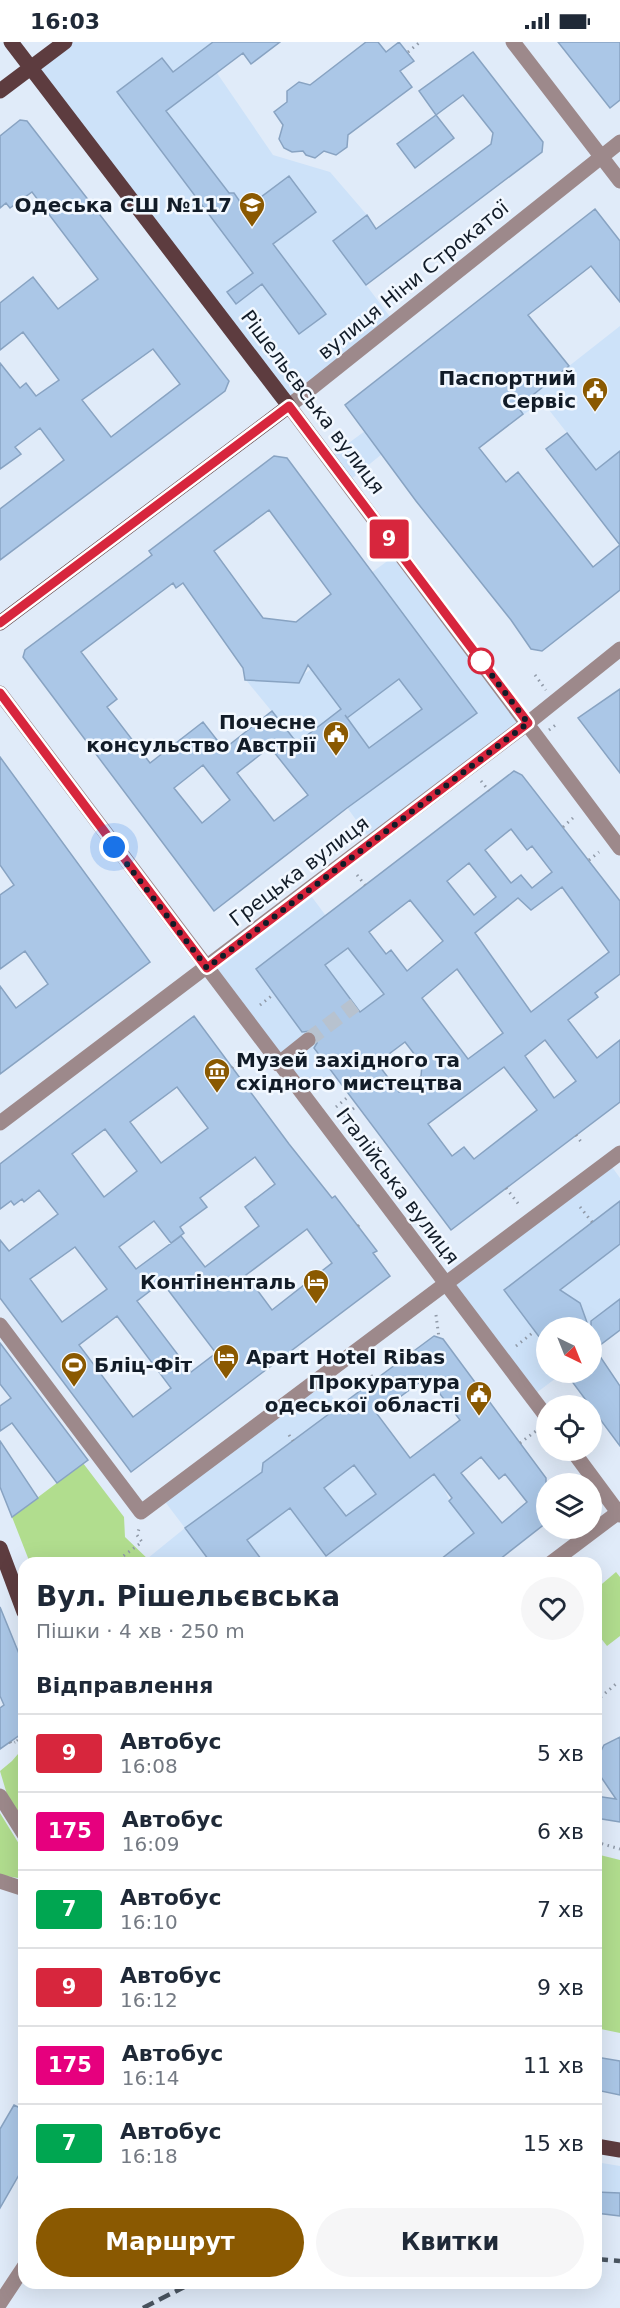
<!DOCTYPE html>
<html lang="uk">
<head>
<meta charset="utf-8">
<style>
  body { margin:0; font-family:"DejaVu Sans",sans-serif; background:#f6f6f7; color:#1f2937; height:100vh; display:flex; flex-direction:column; font-size:22px; white-space:nowrap }
  * { box-sizing:border-box; margin:0 }
  p { font-size:20px; color:#747a83 }
  .icon { flex:none; width:33px; height:33px; fill:none; stroke:currentColor; stroke-width:2; stroke-linecap:round; stroke-linejoin:round }
  .map { position:relative; flex:1; overflow:hidden }
  .details { position:absolute; left:18px; top:1515px; width:584px; height:732px; display:flex; flex-direction:column; background:#fff; border-radius:18px; box-shadow:0 6px 24px #0002 }
  .details>* { flex:none }
  .badge { padding:0 12px; border-radius:4px; font-size:21px; line-height:39px }
  .needle { width:39px; rotate:137deg }
  .buttons { position:absolute; left:536px; top:1275px; display:grid; gap:12px }
  .buttons a { display:grid; place-items:center; width:66px; height:66px; border-radius:50%; background:#fff; box-shadow:0 6px 24px #0002; font-size:30px }
  .you { position:absolute; width:30px; height:30px; margin:-15px; border:4px solid #fff; border-radius:50%; background:#1a73e8; box-shadow:0 0 0 9px #1a73e833 }
  .map>.badge { position:absolute; translate:-50% -50%; box-shadow:0 0 0 3px #fff }
  h2 { padding:0 18px; font-size:22px; line-height:54px }
  .round { display:grid; place-items:center; flex:none; width:63px; height:63px; border-radius:32px; background:#f6f6f7 }
  .headline { display:flex; align-items:center; justify-content:space-between; height:102px; padding:0 18px }
  h1 { font-size:28px; font-weight:700; line-height:45px }
  .primary-button { display:flex; gap:12px; margin-top:auto; padding:12px 18px }
  .primary-button a { flex:1; height:69px; border-radius:36px; background:#8a5901; color:#fff; font-size:24px; font-weight:700; line-height:69px; text-align:center }
  .primary-button a+a { background:#f6f6f7; color:#1f2937 }
  ul { padding:0; list-style:none }
  li { display:flex; align-items:center; gap:18px; height:78px; padding:0 18px; border-top:2px solid #e0e1e3 }
  li div { flex:1 }
  li b { display:block; font-size:22px }
  li em { font-style:normal }
  li .badge { min-width:66px; font-weight:700; text-align:center }
  .status { display:flex; justify-content:space-between; align-items:center; height:42px; padding:0 30px; background:#fff; direction:ltr }
  .status svg { height:16px; fill:currentColor }
  .map>svg:first-child { display:block }
</style>
</head>
<body>
<div class="status"><b>16:03</b><svg viewBox="0 0 49 12"><path d="M0 12V9h3v3zM5 12V6h3v6zM10 12V3h3v9zM15 12V0h3v12zM26 1h20v11H26zM47 4h2v5h-2z"/></svg></div>
<div class="map">
<svg width="620" height="2266" viewBox="0 0 620 2266">
  <rect width="100%" height="100%" fill="#e0ebf9"/>
  <path fill="#cde2f9" d="M67 0H234L217 31 273 113 330 130 367 173 333 199 394 280 289 360 31 26Z
    M620 284V409L596 428 542 359 479 406 382 412 350 438 331 414 365 389 536 350Z
    M397 512 524 679 370 797 319 727 246 638 299 641 303 633 358 593 341 553Z
    M309 851 403 978 306 1053 208 926Z
    M610 1122 620 1136V1288L591 1310V1286H546V1330L563 1331 532 1354 450 1243Z
    M320 1339 408 1452 434 1432 443 1445 450 1459 498 1521H152L148 1516 185 1486 163 1457Z
    M596 2120 620 2124V2174L596 2172Z"/>
  <path fill="#b1dd8e" d="M83 1421 124 1475 125 1495 152 1521H30L12 1475Z
    M616 1530 620 1535V1594L607 1604 596 1590V1547Z
    M24 1705V1780L9 1759 0 1729 12 1719Z
    M0 1771 24 1810V1837L0 1833Z
    M596 1812 620 1818V1991L596 1986Z"/>
  <path fill="#abc7e7" stroke="#88a3c2" stroke-width="1.5" fill-rule="evenodd" d="M213 0H280L251 22 243 11 166 69 229 151H234L245 167 289 134 316 170 273 202 326 272 299 292 262 242 236 262 227 250 253 231 117 50 162 16 173 30Z
    M366 0H378L386 10 399 0 414 19 400 29 412 45 348 93 347 105 336 113 324 109 315 116 306 113 303 109 292 110 284 106 279 97 283 83 274 70 287 60V49L299 40 310 43Z
    M558 0H620V58L610 66Z
    M473 10 543 100 542 110 366 243 333 199 367 173 376 187 491 102 493 91 463 53 436 73 419 49Z
    M436 73 454 96 415 126 397 102Z
    M20 78 27 79 229 339 225 349 0 518V467L64 418 40 386 15 405 21 412 0 427V321L20 346 26 341 36 354 59 338 23 290 0 308V261L33 235 58 267 98 237 32 150 10 166 6 161 0 166V94ZM153 307 180 342 111 395 82 358Z
    M595 167 620 199V260L591 224 528 273 569 324 518 365 523 372 479 406 506 440 518 430 593 525 620 503V548L542 609 531 607 511 578 416 459 345 363Z
    M567 391 596 428 620 409V503L546 407Z
    M274 414 287 416 477 671 347 766 214 869 23 615 25 608 152 513 149 509ZM269 468 331 552 296 580 263 576 214 509ZM173 541 176 546 183 541 243 626 245 638 299 641 308 623 341 667 297 701 272 669 224 707 203 680 150 721 107 665 117 657 81 610ZM399 637 422 667 369 706 345 673 347 676ZM270 705 308 753 274 779 237 731ZM203 723 230 758 202 781 174 746Z
    M620 647V731L578 676Z
    M0 715 150 920 0 1032V944L16 966 48 942 25 909 0 927V853L14 843 0 823Z
    M514 729 522 733 620 859V932L595 951 598 955 568 978 597 1016 620 998V1060L451 1188 314 1006 317 1001 316 992 311 989 302 990 256 927ZM511 787 527 808 532 804 552 830 532 846 521 833 511 841 485 808ZM469 821 496 855 474 873 447 839ZM562 845 609 910 531 970 475 891 518 856 531 868ZM410 858 443 899 407 929 391 908 386 912 369 890ZM348 906 384 952 360 970 325 923ZM457 927 503 991 468 1017 422 956ZM545 998 576 1039 554 1056 525 1014ZM405 1000 422 1022 421 1034 399 1050 377 1021ZM504 1025 537 1068 474 1117 464 1105 452 1114 428 1082Z
    M194 974 289 1102 332 1156 335 1154 377 1209 373 1211 390 1234 131 1430 0 1256V1198L9 1209 58 1172 39 1148 24 1160 22 1157 14 1163 11 1159 0 1167V1122ZM177 1045 208 1086 161 1121 130 1080ZM105 1087 137 1129 104 1155 72 1112ZM255 1115 275 1142 245 1165 259 1184 205 1225 181 1194 136 1227 119 1205 154 1179 171 1201 184 1191 180 1185 207 1165 200 1156ZM307 1187 332 1221 272 1268 246 1233ZM75 1205 107 1247 62 1280 30 1237ZM162 1240 216 1311 191 1330 137 1259ZM117 1274 171 1346 133 1375 79 1303Z
    M620 1159V1202L560 1248 580 1261 589 1286H546V1304L504 1248Z
    M620 1257V1288L595 1307 620 1344V1404L565 1330H591V1279Z
    M434 1294 443 1297 546 1436V1481L495 1521H436L474 1491 449 1459 452 1456 434 1432 326 1514 290 1466 247 1498 264 1521H211L185 1486 262 1430 263 1421ZM427 1335 460 1378 410 1416 377 1372ZM481 1415 499 1437 505 1432 527 1460 502 1481 461 1431ZM354 1423 376 1452 346 1474 324 1446Z
    M0 1301 88 1418 57 1441 12 1381 0 1389V1364L11 1356 0 1342Z
    M0 1399 38 1456 12 1475 0 1445Z
    M0 1565 24 1624V1690L0 1707V1666L4 1663 0 1654Z
    M620 1695V1780L596 1776V1754L616 1757 599 1732 597 1717 604 1703Z
    M596 2015 620 2019V2053L596 2048Z
    M14 2063 24 2068V2124L0 2166V2087Z
    M596 2150 620 2151V2174L596 2171Z"/>
  <g fill="none" stroke-linecap="round" stroke-linejoin="round">
    <path stroke="#b7c2cf" stroke-width="15" stroke-dasharray="15 8" stroke-linecap="butt" d="M308 998 355 963"/>
    <path stroke="#909aa8" stroke-width="3" stroke-dasharray="1.5 4.5" stroke-linecap="butt" d="M408 10 420 0
      M535 633 546 648
      M549 688 557 682
      M481 739 489 749
      M563 785 573 776
      M589 818 599 810
      M357 833 365 843
      M260 963 274 952
      M232 1026 239 1018
      M336 1065 349 1054
      M343 1074 357 1064
      M576 1093 582 1101
      M506 1146 520 1164
      M580 1165 592 1180
      M358 1184 362 1180
      M436 1273 439 1296
      M516 1304 535 1289
      M371 1333 374 1338
      M289 1393 293 1399
      M520 1401 540 1386
      M114 1521 142 1500 137 1493 140 1484
      M596 1659 616 1642
      M17 1699 20 1696 19 1694
      M10 1700 11 1702 15 1700
      M596 1800 620 1807"/>
    <path stroke="#9d898b" stroke-width="15" d="M513 0 620 139
      M620 100 289 364 620 806
      M0 651 546 1374
      M278 1022 308 998
      M0 1081 528 681 620 607
      M0 1283 141 1470 620 1111
      M572 1408 620 1473
      M551 1521 620 1469
      M0 1754 24 1792
      M0 1839 24 1847
      M0 2261 24 2225"/>
    <path stroke="#5d3c3f" stroke-width="15" d="M0 49 65 0
      M0 581 289 364 11 0
      M0 1506 24 1570
      M596 2104 620 2108"/>
    <path stroke="#4a5561" stroke-width="4.5" stroke-dasharray="12 6" stroke-linecap="butt" d="M596 2217 620 2219
      M143 2266 192 2241"/>
  </g>
  <g fill="none" stroke-linecap="round" stroke-linejoin="round">
    <g stroke="#fff" stroke-width="14">
      <path id="line" d="M0 581 289 364 528 681 207 926 0 651"/>
    </g>
    <use href="#line" stroke="#d7263d" stroke-width="9"/>
    <path stroke="#121c28" stroke-width="6" stroke-dasharray="0 10.8" d="M114 805 207 926 528 681 481 619"/>
  </g>
  <defs>
    <g id="school-pin" transform="scale(1.35)"><path d="M0 17L-7.5 6A9.5 9.5 0 1 1 7.5 6Z" fill="#8a5901" stroke="#f2f8ff"/><path d="M0-5L7-2L0 1L-7-2ZM-4 1L0 2.5L4 1V4Q0 6-4 4Z" fill="#fff"/></g>
    <g id="civic-pin" transform="scale(1.35)"><path d="M0 17L-7.5 6A9.5 9.5 0 1 1 7.5 6Z" fill="#8a5901" stroke="#f2f8ff"/><path d="M-.6-6.5H3V-4.5H.6V-3L4-1V1h2V6H-6V1h2V-1L-.6-3ZM-1.2 2.5V6h2.4V2.5Z" fill="#fff"/></g>
    <g id="museum-pin" transform="scale(1.35)"><path d="M0 17L-7.5 6A9.5 9.5 0 1 1 7.5 6Z" fill="#8a5901" stroke="#f2f8ff"/><path d="M0-6L6-3V-2H-6V-3ZM-5-1h2V3h-2ZM-1-1h2V3h-2ZM3-1h2V3H3ZM-6 4H6V6H-6Z" fill="#fff"/></g>
    <g id="hotel-pin" transform="scale(1.35)"><path d="M0 17L-7.5 6A9.5 9.5 0 1 1 7.5 6Z" fill="#8a5901" stroke="#f2f8ff"/><path d="M-6-4.5h1.5V1H6V5H4.5V3h-9V5H-6ZM-4 0a1.8 1.8 0 1 1 3.6 0ZM.5 0V-2.5h3Q6-2.5 6 0Z" fill="#fff"/></g>
    <g id="stadium-pin" transform="scale(1.35)"><path d="M0 17L-7.5 6A9.5 9.5 0 1 1 7.5 6Z" fill="#8a5901" stroke="#f2f8ff"/><path d="M0-5a6.5 5 0 1 0 0 10a6.5 5 0 1 0 0-10ZM-3.5-1.8h7v3.6h-7Z" fill="#fff"/></g>
  </defs>
  <g fill-rule="evenodd">
    <use href="#school-pin" x="252" y="163"/>
    <use href="#civic-pin" x="595" y="348"/>
    <use href="#civic-pin" x="336" y="692"/>
    <use href="#museum-pin" x="217" y="1029"/>
    <use href="#hotel-pin" x="316" y="1240"/>
    <use href="#hotel-pin" x="226" y="1315"/>
    <use href="#stadium-pin" x="74" y="1323"/>
    <use href="#civic-pin" x="479" y="1352"/>
  </g>
  <circle fill="#fff" stroke="#d7263d" stroke-width="3" cx="481" cy="619" r="12"/>
  <g text-anchor="middle" dominant-baseline="central" stroke-width="5" stroke-linejoin="round" paint-order="stroke">
    <g font-size="20" font-weight="bold" fill="#121c28" stroke="#f2f8ff" text-anchor="end">
      <text x="232" y="163">Одеська СШ №117</text>
      <text x="576" y="336">Паспортний<tspan x="576" dy="23">Сервіс</tspan></text>
      <text x="316" y="680">Почесне<tspan x="316" dy="23">консульство Австрії</tspan></text>
      <text x="236" y="1018" text-anchor="start">Музей західного та<tspan x="236" dy="23">східного мистецтва</tspan></text>
      <text x="296" y="1240">Контіненталь</text>
      <text x="246" y="1315" text-anchor="start">Apart Hotel Ribas</text>
      <text x="94" y="1323" text-anchor="start">Бліц-Фіт</text>
      <text x="460" y="1340">Прокуратура<tspan x="460" dy="23">одеської області</tspan></text>
    </g>
    <g font-size="20" fill="#121c28" stroke="#f2f8ff">
      <text transform="translate(413 238) rotate(-39)">вулиця Ніни Строкатої</text>
      <text transform="translate(313 360) rotate(53)">Рішельєвська вулиця</text>
      <text transform="translate(299 829) rotate(-37)">Грецька вулиця</text>
      <text transform="translate(398 1144) rotate(53)">Італійська вулиця</text>
    </g>
  </g>
</svg>
<div class="buttons">
<a><svg class="needle" viewBox="-14 -14 28 28"><path d="M0-13l5 13h-10z" fill="#e53935"/><path d="M0 13l5-13h-10z" fill="#747a83"/></svg></a>
<a><svg class="icon" aria-label="locate" viewBox="0 0 24 24"><circle cx="12" cy="12" r="6"/><path d="M12 2v4M12 18v4M2 12h4M18 12h4"/></svg></a>
<a><svg class="icon" aria-label="layers" viewBox="0 0 24 24"><path d="M12 4l9 5-9 5-9-5zM3 14l9 5 9-5"/></svg></a>
</div>
<div class="you" style="left:114px;top:805px"></div>
<b class="badge" style="left:389px;top:497px;background:#d7263d;color:#fff">9</b>
<section class="details">
<div class="headline"><div><h1>Вул. Рішельєвська</h1><p>Пішки · 4 хв · 250 m</p></div><a class="round"><svg class="icon" aria-label="heart" viewBox="0 0 24 24"><path d="M12 20l-8-8c-3-5 5-10 8-4 3-6 11-1 8 4z"/></svg></a></div>
<h2>Відправлення</h2>
<ul>
<li><span class="badge" style="background:#d7263d;color:#fff">9</span><div><b>Автобус</b><p>16:08</p></div><em>5 хв</em></li>
<li><span class="badge" style="background:#e6007e;color:#fff">175</span><div><b>Автобус</b><p>16:09</p></div><em>6 хв</em></li>
<li><span class="badge" style="background:#00a651;color:#fff">7</span><div><b>Автобус</b><p>16:10</p></div><em>7 хв</em></li>
<li><span class="badge" style="background:#d7263d;color:#fff">9</span><div><b>Автобус</b><p>16:12</p></div><em>9 хв</em></li>
<li><span class="badge" style="background:#e6007e;color:#fff">175</span><div><b>Автобус</b><p>16:14</p></div><em>11 хв</em></li>
<li><span class="badge" style="background:#00a651;color:#fff">7</span><div><b>Автобус</b><p>16:18</p></div><em>15 хв</em></li>
</ul>
<div class="primary-button"><a>Маршрут</a><a>Квитки</a></div>
</section>
</div>
</body>
</html>
